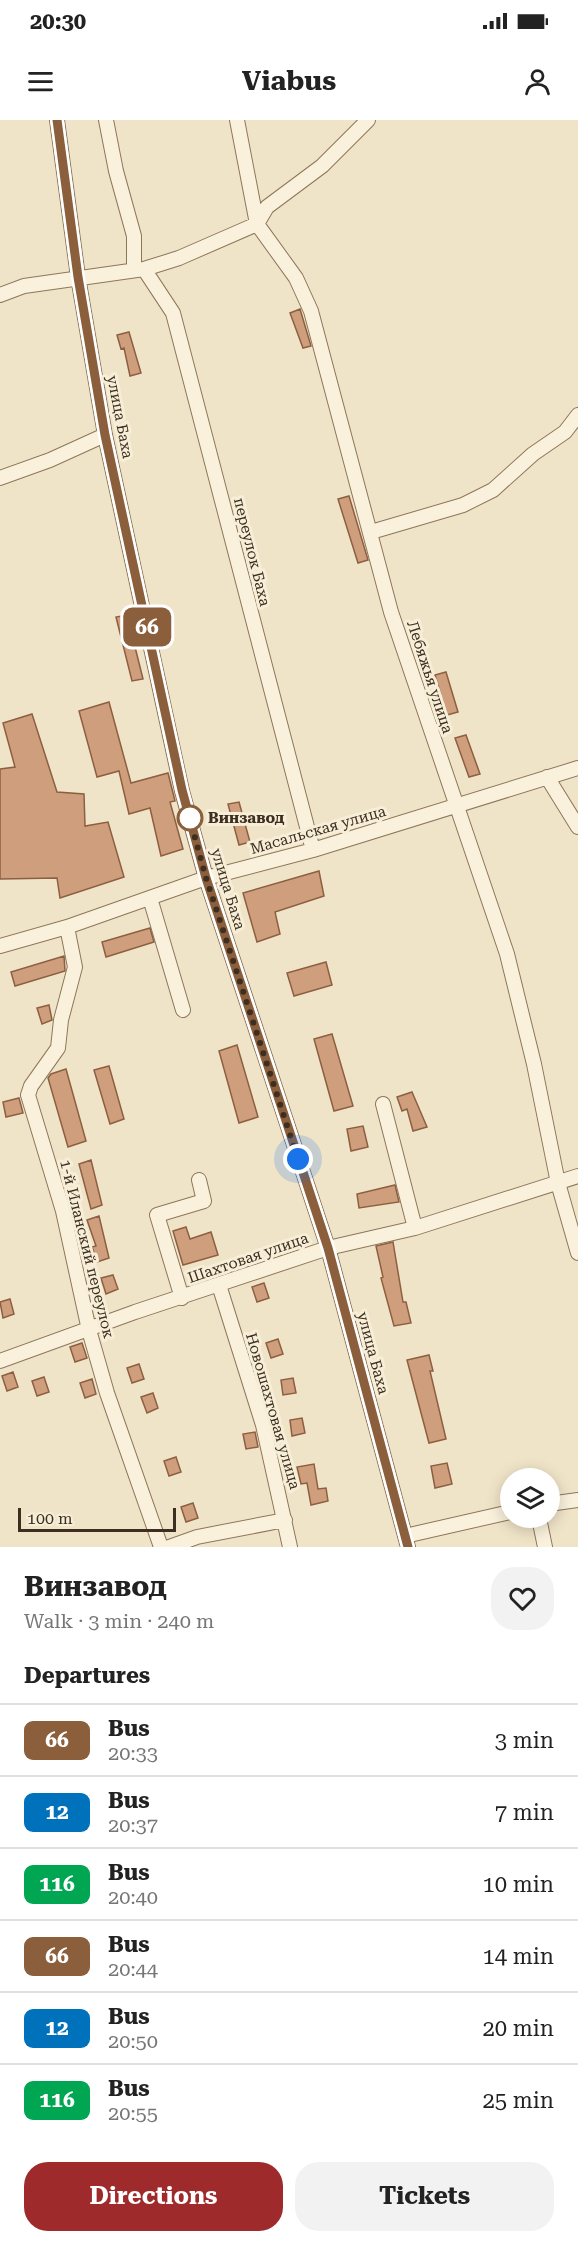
<!DOCTYPE html>
<html lang="en">
<head>
<meta charset="utf-8">
<style>
  body { margin:0; font-family:"Roboto Serif",serif; background:#f2f2f2; color:#222; height:100vh; display:flex; flex-direction:column; font-size:22px; white-space:nowrap }
  * { box-sizing:border-box; margin:0 }
  p { font-size:20px; color:#767676 }
  .icon { flex:none; width:33px; height:33px; fill:none; stroke:currentColor; stroke-width:2; stroke-linecap:round; stroke-linejoin:round }
  .map { position:relative; height:1427px; overflow:hidden }
  .side { display:flex; flex-direction:column; background:#fff; flex:1 }
  .side>* { flex:none }
  .badge { padding:0 12px; border-radius:9px; font-size:21px; line-height:39px }
  .buttons { position:absolute; left:500px; top:1348px; display:grid; gap:12px }
  .buttons a { display:grid; place-items:center; width:60px; height:60px; border-radius:50%; background:#fff; box-shadow:0 3px 15px #0003; font-size:30px }
  .scale { position:absolute; left:18px; bottom:15px; width:158px; box-sizing:border-box; padding-left:6px; border:3px solid #3d2e20; border-top:0; font-size:16px; line-height:21px; white-space:nowrap; color:#3d2e20; -webkit-text-stroke:4px #f7eed8; paint-order:stroke }
  .you { position:absolute; width:30px; height:30px; margin:-15px; border:4px solid #fff; border-radius:50%; background:#1a73e8; box-shadow:0 0 0 9px #1a73e833 }
  .map>.badge { position:absolute; translate:-50% -50%; box-shadow:0 0 0 3px #fff }
  h2 { padding:0 24px; font-size:22px; line-height:54px }
  .round { display:grid; place-items:center; flex:none; width:63px; height:63px; border-radius:24px; background:#f2f2f2 }
  .summary { display:flex; align-items:center; justify-content:space-between; height:102px; padding:0 24px }
  h1 { font-size:28px; font-weight:700; line-height:45px }
  .button { display:flex; gap:12px; margin-top:auto; padding:12px 24px }
  .button a { flex:1; height:69px; border-radius:24px; background:#9e2a2b; color:#fff; font-size:24px; font-weight:700; line-height:69px; text-align:center }
  .button a+a { background:#f2f2f2; color:#222 }
  ul { padding:0; list-style:none }
  li { display:flex; align-items:center; gap:18px; height:72px; padding:0 24px; border-top:2px solid #e0e0e0 }
  li div { flex:1 }
  li b { display:block; font-size:22px }
  li em { font-style:normal }
  li .badge { min-width:66px; font-weight:700; text-align:center }
  .status { display:flex; justify-content:space-between; align-items:center; height:42px; padding:0 30px; background:#fff; direction:ltr }
  .status svg { height:16px; fill:currentColor }
  header { display:flex; justify-content:space-between; align-items:center; height:78px; padding:0 24px; background:#fff; font-size:27px; font-weight:700 }
  .map>svg:first-child { display:block }
</style>
</head>
<body>
<div class="status"><b>20:30</b><svg viewBox="0 0 49 12"><path d="M0 12V9h3v3zM5 12V6h3v6zM10 12V3h3v9zM15 12V0h3v12zM26 1h20v11H26zM47 4h2v5h-2z"/></svg></div>
<header><svg class="icon" aria-label="menu" viewBox="0 0 24 24"><path d="M4 6h16M4 12h16M4 18h16"/></svg>Viabus<svg class="icon" aria-label="person" viewBox="0 0 24 24"><circle cx="12" cy="8" r="4"/><path d="M4 21q1-7 8-7t8 7"/></svg></header>
<div class="map">
<svg width="578" height="1427" viewBox="0 0 578 1427">
  <rect width="100%" height="100%" fill="#f0e4c8"/>
  <path fill="#cf9f7d" stroke="#8d5f41" stroke-width="1.5" d="M300 189 311 226 303 228 290 193Z
    M129 212 141 253 130 256 124 228 121 229 117 215Z
    M349 376 368 440 358 443 338 379Z
    M127 495 143 559 132 561 116 497Z
    M446 552 458 592 447 595 435 555Z
    M109 582 131 663 168 653 175 681 170 682 183 729 161 736 150 688 129 694 119 651 97 657 79 591Z
    M32 594 57 672 84 674 85 706 108 702 124 757 60 778 57 758 0 759V649L15 647 3 603Z
    M466 615 480 654 469 657 455 618Z
    M239 682 250 722 239 725 228 684Z
    M319 751 324 776 275 792 280 814 257 822 243 773Z
    M150 808 154 822 106 837 102 822Z
    M64 836 65 851 15 866 11 852Z
    M326 842 332 865 294 876 287 853Z
    M49 885 52 900 42 904 37 888Z
    M332 914 353 986 334 991 314 919Z
    M237 925 258 997 239 1003 219 931Z
    M109 946 124 999 110 1004 94 950Z
    M66 949 86 1021 68 1027 48 958 51 954Z
    M412 972 427 1007 413 1011 407 989 402 991 397 977Z
    M19 978 23 993 6 997 3 982Z
    M363 1006 368 1027 351 1031 347 1009Z
    M91 1040 102 1085 91 1089 79 1044Z
    M395 1065 399 1082 359 1088 357 1074Z
    M99 1096 109 1138 97 1142 92 1127 96 1126 87 1100Z
    M186 1107 190 1119 211 1112 218 1135 183 1145 173 1111Z
    M393 1122 403 1182H406L411 1203 394 1206 381 1158 383 1157 376 1126Z
    M113 1155 118 1169 106 1174 101 1158Z
    M264 1163 269 1178 257 1182 252 1167Z
    M10 1179 14 1194 3 1198 0 1182Z
    M278 1219 283 1234 271 1238 266 1223Z
    M82 1223 87 1238 75 1242 70 1227Z
    M429 1235 433 1251H430L446 1319 429 1323 407 1240Z
    M139 1244 144 1259 132 1263 127 1248Z
    M13 1252 18 1267 7 1271 2 1256Z
    M44 1257 49 1272 37 1276 32 1261Z
    M293 1258 296 1273 283 1275 281 1260Z
    M92 1259 96 1274 85 1278 80 1263Z
    M153 1273 158 1288 147 1293 141 1277Z
    M302 1298 305 1313 292 1316 290 1300Z
    M255 1312 258 1327 246 1329 243 1314Z
    M176 1337 181 1352 169 1356 164 1341Z
    M447 1343 452 1364 435 1368 431 1346Z
    M314 1344 318 1369 326 1368 328 1381 311 1385 307 1363 301 1364 297 1347Z
    M193 1383 198 1398 186 1402 181 1387Z"/>
  <g fill="none" stroke-linecap="round" stroke-linejoin="round">
    <g stroke="#8d765c" stroke-width="16">
      <path id="minor" d="M57 0 78 157 105 315 182 671 206 758 328 1128 408 1427
        M106 0 116 51 134 116V150
        M237 0 257 104 296 158 311 191 391 492 507 834 534 944 558 1063 578 1133
        M144 149 173 193 313 730
        M0 175 24 166 144 149 179 138 257 104 267 87 322 46 368 0
        M0 358 50 340 105 315
        M371 412 463 385 493 370 533 334 565 312 578 295
        M547 657 578 707
        M150 778 183 890
        M67 807 75 847 61 900 58 928 31 966 28 975 63 1091 89 1210 107 1273 161 1427
        M0 826 67 807 206 758 313 730 578 648
        M383 984 415 1108
        M219 1165 263 1305 290 1427
        M182 1178 157 1095 204 1081 199 1060
        M0 1241 135 1192 328 1128 415 1108 578 1056
        M549 1384 578 1380
        M539 1398 545 1427
        M405 1416 510 1392
        M169 1427 197 1417 285 1400"/>
    </g>
    <use href="#minor" stroke="#faf1dc" stroke-width="14"/>
  </g>
  <g fill="none" stroke-linecap="round" stroke-linejoin="round">
    <g stroke="#fff" stroke-width="14">
      <path id="line" d="M57 0 78 157 105 315 182 670 206 758 328 1128 408 1427"/>
    </g>
    <use href="#line" stroke="#8b5e3c" stroke-width="9"/>
    <path stroke="#3d2e20" stroke-width="6" stroke-dasharray="0 10.8" d="M190 698 188 692 206 758 298 1039"/>
  </g>
  <circle fill="#fff" stroke="#8b5e3c" stroke-width="3" cx="190" cy="698" r="12"/>
  <g text-anchor="middle" dominant-baseline="central" stroke-width="6" stroke-linejoin="round" paint-order="stroke">
    <g font-size="15" fill="#3d2e20" stroke="#f7eed8">
      <text transform="translate(120 297) rotate(79)">улица Баха</text>
      <text transform="translate(252 432) rotate(76)">переулок Баха</text>
      <text transform="translate(430 557) rotate(72)">Лебяжья улица</text>
      <text transform="translate(318 710) rotate(-16)">Масальская улица</text>
      <text transform="translate(228 769) rotate(73)">улица Баха</text>
      <text transform="translate(87 1129) rotate(76)">1-й Иланский переулок</text>
      <text transform="translate(248 1138) rotate(-19)">Шахтовая улица</text>
      <text transform="translate(373 1233) rotate(75)">улица Баха</text>
      <text transform="translate(273 1291) rotate(74)">Новошахтовая улица</text>
    </g>
    <g font-size="15" font-weight="bold" fill="#3d2e20" stroke="#f7eed8" text-anchor="start">
      <text x="208" y="698">Винзавод</text>
    </g>
  </g>
</svg>
<div class="buttons">
<a><svg class="icon" aria-label="layers" viewBox="0 0 24 24"><path d="M12 4l9 5-9 5-9-5zM3 14l9 5 9-5"/></svg></a>
</div>
<div class="scale">100 m</div>
<div class="you" style="left:298px;top:1039px"></div>
<b class="badge" style="left:147px;top:507px;background:#8b5e3c;color:#fff">66</b>
</div>
<section class="side">
<div class="summary"><div><h1>Винзавод</h1><p>Walk · 3 min · 240 m</p></div><a class="round"><svg class="icon" aria-label="heart" viewBox="0 0 24 24"><path d="M12 20l-8-8c-3-5 5-10 8-4 3-6 11-1 8 4z"/></svg></a></div>
<h2>Departures</h2>
<ul>
<li><span class="badge" style="background:#8b5e3c;color:#fff">66</span><div><b>Bus</b><p>20:33</p></div><em>3 min</em></li>
<li><span class="badge" style="background:#0072bc;color:#fff">12</span><div><b>Bus</b><p>20:37</p></div><em>7 min</em></li>
<li><span class="badge" style="background:#00a651;color:#fff">116</span><div><b>Bus</b><p>20:40</p></div><em>10 min</em></li>
<li><span class="badge" style="background:#8b5e3c;color:#fff">66</span><div><b>Bus</b><p>20:44</p></div><em>14 min</em></li>
<li><span class="badge" style="background:#0072bc;color:#fff">12</span><div><b>Bus</b><p>20:50</p></div><em>20 min</em></li>
<li><span class="badge" style="background:#00a651;color:#fff">116</span><div><b>Bus</b><p>20:55</p></div><em>25 min</em></li>
</ul>
<div class="button"><a>Directions</a><a>Tickets</a></div>
</section>
</body>
</html>
